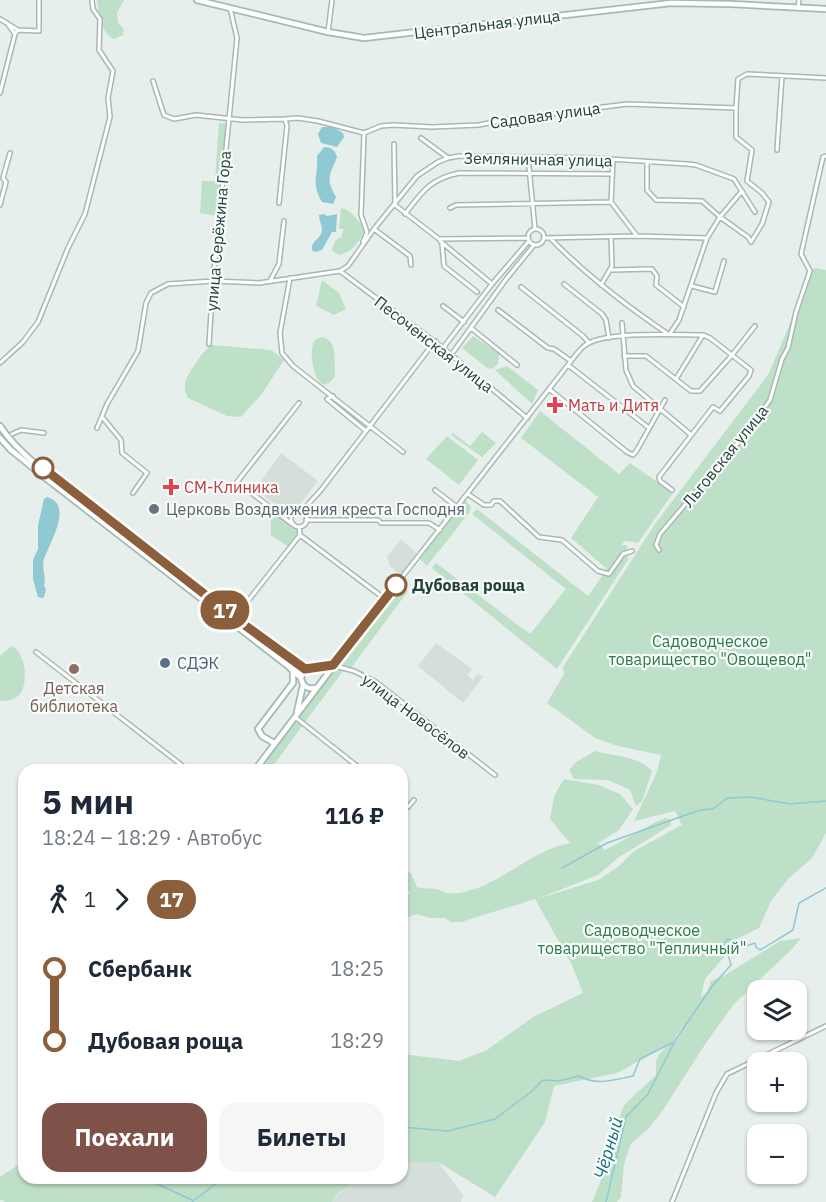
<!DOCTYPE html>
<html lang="ru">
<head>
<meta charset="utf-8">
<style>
  body { margin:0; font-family:"IBM Plex Sans",sans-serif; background:#f6f6f7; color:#1f2937; height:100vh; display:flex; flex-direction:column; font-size:22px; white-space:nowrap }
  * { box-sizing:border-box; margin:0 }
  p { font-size:20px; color:#747a83 }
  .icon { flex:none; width:33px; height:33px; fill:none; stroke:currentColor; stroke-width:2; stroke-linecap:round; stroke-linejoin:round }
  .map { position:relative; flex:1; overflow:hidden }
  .side { position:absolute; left:18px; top:764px; width:390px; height:420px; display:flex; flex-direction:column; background:#fff; border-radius:18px; box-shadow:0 2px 4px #0004 }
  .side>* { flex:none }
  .badge { padding:0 12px; border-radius:20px; font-size:21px; line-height:39px }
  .controls { position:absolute; left:747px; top:980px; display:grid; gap:12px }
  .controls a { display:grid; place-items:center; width:60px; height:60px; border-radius:12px; background:#fff; box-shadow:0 2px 4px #0004; font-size:30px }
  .map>.badge { position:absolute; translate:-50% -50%; box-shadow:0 0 0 3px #fff }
  .legs { display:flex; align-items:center; gap:9px; height:66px; padding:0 24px; font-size:20px }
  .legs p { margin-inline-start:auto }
  .head { display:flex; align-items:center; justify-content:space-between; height:102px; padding:0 24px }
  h1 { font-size:33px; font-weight:700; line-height:45px }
  .action { display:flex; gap:12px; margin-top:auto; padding:12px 24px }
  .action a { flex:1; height:69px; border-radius:18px; background:#7f5249; color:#fff; font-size:24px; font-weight:700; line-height:69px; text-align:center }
  .action a+a { background:#f6f6f7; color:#1f2937 }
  ul { padding:0 24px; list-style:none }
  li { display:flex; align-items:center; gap:21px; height:72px; font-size:22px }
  li i { display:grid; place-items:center; width:9px; height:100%; margin:0 8px; background:currentColor }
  li i::after { content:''; width:15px; height:15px; margin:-8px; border:4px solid; border-radius:50%; background:#fff }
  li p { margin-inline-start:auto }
  li:first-child i { background:linear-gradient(#0000 50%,currentColor 0) }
  li:last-child i { background:linear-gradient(currentColor 50%,#0000 0) }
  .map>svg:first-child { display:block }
</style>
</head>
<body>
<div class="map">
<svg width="826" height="1202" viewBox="0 0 826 1202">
  <rect width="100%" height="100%" fill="#e6efeb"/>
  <path fill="#d4dfda" d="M281 453 318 481 300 504 284 512 255 489Z
    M401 539 418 555 402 576 390 566 387 557Z
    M436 643 472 669 467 675 473 680 478 673 483 677 463 703 418 666Z
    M402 1162H438L463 1195 461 1202H332L335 1197 358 1178H402Z"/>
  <path fill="#bfe0c8" d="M97 0H124L117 13 118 23 124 29 123 35 114 39C101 34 99 13 97 0Z
    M219 123 226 124 217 216 200 213 202 181H215Z
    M341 208C351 210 358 220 364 228 362 241 352 253 338 255L332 250 335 241 341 237 344 229H339Z
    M814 268 826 270V833L812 858 789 878 771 901 759 928 727 944 724 957 705 979 701 997 707 992 711 981 725 975 780 941 801 938 792 949 733 1005 704 1046 663 1110 650 1127 631 1144 624 1164 621 1197 617 1202H592L601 1180 609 1145 624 1105 656 1075C656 1069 655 1062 658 1056 665 1044 680 1045 682 1027L672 1043 617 1073 554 1086 545 1122 495 1197 438 1162H402V1054L459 1061 487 1050 533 1017 583 993 571 963 535 899 461 922H451L445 918H429L417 914 402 919V897L410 894 404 882 403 871 411 873 417 887C424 889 429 888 436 889 440 889 444 893 449 893 454 894 463 893 468 891 504 882 532 850 570 843L550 819 554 796 564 779 599 785 620 794 633 809 619 830 598 843 605 850C626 840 643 827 665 818L671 819V825L619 857 598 875 537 899 598 880 618 867 634 851 682 825 675 811 634 821 657 772 661 755 618 746 595 738 547 703 564 674 563 667 655 524 768 375Z
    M322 280 339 293 346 309 334 315 316 306Z
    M473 336 499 354 498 364 492 369 487 368 462 348Z
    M322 337C338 340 334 362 335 376 317 404 307 353 314 342 316 338 319 338 322 337Z
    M212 345 271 350 284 360 261 395 241 417 227 416 188 398C186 394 184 389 185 384 187 374 204 349 212 345Z
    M507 366 538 390 532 404 495 370Z
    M540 411 619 474 630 463 673 493 638 543 625 541 621 545H627L628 560 557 669 432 568 436 563 530 634 566 589 472 514 477 509 588 596 607 569 571 538 598 497 521 438Z
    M482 432 496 443 482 457 451 435 453 433 470 446Z
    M447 436 478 460 459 485 426 459Z
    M465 500 471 507 469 513 427 566 420 559Z
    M271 511 298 532 289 547 271 535Z
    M400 584 408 591 351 668 339 663Z
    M11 646C27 652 29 687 18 696 14 700 6 701 0 701V656Z
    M335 669 343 671 305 722 297 716Z
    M295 719 303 725 271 769 257 770Z
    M595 751C613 756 639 756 652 771L642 801 636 806 630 790 608 780 574 779 569 770 576 762Z
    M24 1161V1178H358L336 1195 332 1202H5L0 1199V1177Z"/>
  <path fill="#8ec9d4" d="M322 127H333L343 133 344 137 337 147 321 143 318 134Z
    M324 147C331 147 335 150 337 157 330 175 325 178 336 197L333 204 322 202C310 182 319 175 317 156Z
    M324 214 327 216 337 214 336 232H332L322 250 315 252 312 250V246C314 241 318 239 321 234 324 229 319 221 319 215Z
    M47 497C74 504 50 542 44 559 41 568 47 577 44 586L46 589 44 597 42 598 38 597 33 579V560L38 549V525L44 499Z"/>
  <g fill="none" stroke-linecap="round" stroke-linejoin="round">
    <path stroke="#8ec9d4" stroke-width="1.5" d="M562 868 607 843 700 810 713 809 727 798 751 797 790 804 826 801
      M402 1127 448 1131 495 1119 532 1091 543 1080 559 1081 579 1076C597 1086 613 1080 633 1076L640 1059 674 1042 713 985 731 965 725 944 727 939 732 940 734 947 737 949 755 943 756 947 760 950 793 930 799 903 826 888
      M144 1178 192 1200
      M192 1202 223 1178
      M606 1202 626 1117 648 1094 674 1043"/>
    <g stroke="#a8b8b2" stroke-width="6">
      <path id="street" d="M798 8 799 0
        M0 19 18 30
        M7 23 15 34
        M18 30 39 31V0
        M328 32 332 0
        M153 81 164 115 174 119 196 115 242 120 285 119 287 126 279 203
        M0 93 15 34 18 30
        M285 119 298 118 318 121 364 133 381 126 393 125 432 127 479 125 503 120 627 104 736 108
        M421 138 448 158
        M394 144 395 205 439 239 528 238
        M777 150 782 76
        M528 157 535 229
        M613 160 611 202 637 236
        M647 162V190L656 200 702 201 720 217 748 237 751 242
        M0 205 6 182 3 178 10 153
        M450 208 456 205 611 202
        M405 214C422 192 430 179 459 173L612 174
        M528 237a8 8 0 1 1 16 0a8 8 0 1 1-16 0Z
        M374 229 410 256 411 265
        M544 238 637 236 707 238
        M550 238C586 275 625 305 668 334
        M440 241 492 284
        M363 242 367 232 361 215 364 134
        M751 242 762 224 769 202 762 193 747 181 752 150 736 137V108L738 79 747 74 826 78
        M442 244 444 266 477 292
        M611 270 652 269 657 276 656 285 684 307
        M340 271 348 266 374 229 417 176 438 162 448 158 459 156 594 158 687 164 696 165 734 179 755 212
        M340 271 443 348 527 418
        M290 278 280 333 282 353 293 366 403 452
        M270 281 279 264 284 221
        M564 284 602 314 606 320 609 338
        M601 285 612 266 611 237
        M692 286 715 292 724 261
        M521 287 583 336 589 343
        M443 306 464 322
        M498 310 548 348 554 349 571 361
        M622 323 626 370 633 386 690 434
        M471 328 517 365
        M669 335 679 320 707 238 720 217 742 191
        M209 344 213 281 237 38 230 8
        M443 348 492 284 529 241
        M451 355 507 278 534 245
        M624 356H646L691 391H700L732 355 755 326
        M0 363 23 342 38 322 68 248 85 214 110 117 108 98 113 71 99 50 100 19 93 9 92 0
        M568 365 649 428
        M676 379 703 335
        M549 389 627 452 633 455 637 450 665 400
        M333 396 327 399 366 431
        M103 418 121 440 122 453 147 473 133 493
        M97 428 107 404 138 351 146 303 151 293 168 284 213 281 259 283 340 271
        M12 434 21 430 44 433
        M435 490 458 508
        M468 494 484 505H491L494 501H500L539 537 562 540 598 571 609 574 623 554 632 551
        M291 519a8 8 0 1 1 16 0a8 8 0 1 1-16 0Z
        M301 512 321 490 435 341
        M306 520H378L381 523H429L440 530
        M292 524 237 482 299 403
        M299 527 300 535 385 599
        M659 550 656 545 660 534 748 431 770 400 782 359 788 348 796 312 810 271 801 254 823 157 826 156
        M240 611 300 535
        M363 627 571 361C576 355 580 348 587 344 609 331 676 335 703 335L710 338 751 370 749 376 720 411 713 407 659 477 660 481 672 490
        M36 652 188 770
        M335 666 354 671 376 682 495 775
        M295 717 362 770
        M402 802 408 807 414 800
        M672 1202 716 1093 727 1074 826 1026"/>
    </g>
    <g stroke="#a4bbb3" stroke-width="8">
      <path id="secondary" d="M197 0 328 32 364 38 671 3 731 4 826 9
        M0 426C21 458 62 484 93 508 163 562 233 617 305 669
        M0 438 11 450 43 476 288 666 301 678
        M316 688C308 690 302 686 301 678L303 671 310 667 333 665
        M297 712 303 685
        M274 743 262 736 258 729 293 683V671
        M255 770 363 627"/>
    </g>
    <use href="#street" stroke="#fff" stroke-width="3"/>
    <use href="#secondary" stroke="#fff" stroke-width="4.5"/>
  </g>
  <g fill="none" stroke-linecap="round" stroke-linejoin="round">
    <g stroke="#fff" stroke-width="14">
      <path id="line-1" d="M43 468 235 618 305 669 333 665 396 585"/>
    </g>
    <use href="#line-1" stroke="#8b5e3c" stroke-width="9"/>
  </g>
  <g fill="#e0444e" stroke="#f7fbf9" stroke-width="2">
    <path d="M552 396h6v6h6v6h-6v6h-6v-6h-6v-6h6z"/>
    <path d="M168 478h6v6h6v6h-6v6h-6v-6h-6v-6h6z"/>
  </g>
  <g fill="#fff" stroke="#8b5e3c" stroke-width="3">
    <circle cx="43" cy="468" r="10"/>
    <circle cx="396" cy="585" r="10"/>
  </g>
  <circle fill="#6b7280" stroke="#f7fbf9" stroke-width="2" cx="154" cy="509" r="6"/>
  <circle fill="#5c6f8a" stroke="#f7fbf9" stroke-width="2" cx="165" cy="663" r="6"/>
  <circle fill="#8d6e63" stroke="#f7fbf9" stroke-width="2" cx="74" cy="669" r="6"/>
  <g text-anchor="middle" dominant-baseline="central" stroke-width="4.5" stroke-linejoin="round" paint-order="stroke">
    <g font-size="16" fill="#24423a" stroke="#f7fbf9">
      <text transform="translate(487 24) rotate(-7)">Центральная улица</text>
      <text transform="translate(545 115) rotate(-8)">Садовая улица</text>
      <text transform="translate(538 159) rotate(1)">Земляничная улица</text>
      <text transform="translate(218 231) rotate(-85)">улица Серёжина Гора</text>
      <text transform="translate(434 344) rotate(38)">Песоченская улица</text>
      <text transform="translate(725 456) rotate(-51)">Льговская улица</text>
      <text transform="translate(416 716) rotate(37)">улица Новосёлов</text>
    </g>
    <g font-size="16" fill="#be3a42" stroke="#f7fbf9" text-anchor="start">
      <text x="568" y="405">Мать и Дитя</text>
      <text x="184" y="487">СМ-Клиника</text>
    </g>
    <g font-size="16" fill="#5b616d" stroke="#f7fbf9" text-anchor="start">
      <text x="166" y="509">Церковь Воздвижения креста Господня</text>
    </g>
    <g font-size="16" font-weight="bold" fill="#24423a" stroke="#f7fbf9" text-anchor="start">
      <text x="412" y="585">Дубовая роща</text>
    </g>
    <g font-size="16" fill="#2d7a4b" stroke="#f7fbf9">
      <text x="710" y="641">Садоводческое<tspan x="710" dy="18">товарищество "Овощевод"</tspan></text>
      <text x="642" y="930">Садоводческое<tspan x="642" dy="18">товарищество "Тепличный"</tspan></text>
    </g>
    <g font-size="16" fill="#4e5e75" stroke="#f7fbf9" text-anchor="start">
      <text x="177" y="663">СДЭК</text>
    </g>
    <g font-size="16" fill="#785e54" stroke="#f7fbf9">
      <text x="74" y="688">Детская<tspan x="74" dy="18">библиотека</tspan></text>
    </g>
    <g font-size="18" font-style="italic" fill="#1c6f80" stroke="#f7fbf9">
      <text transform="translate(608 1148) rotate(-74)">Чёрный</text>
    </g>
  </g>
</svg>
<div class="controls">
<a><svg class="icon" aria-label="layers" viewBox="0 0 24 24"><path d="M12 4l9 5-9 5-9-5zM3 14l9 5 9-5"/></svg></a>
<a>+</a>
<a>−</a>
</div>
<b class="badge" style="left:225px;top:610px;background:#8b5e3c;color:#fff">17</b>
<section class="side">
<div class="head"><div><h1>5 мин</h1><p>18:24 – 18:29 · Автобус</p></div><b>116 ₽</b></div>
<div class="legs"><svg class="icon" aria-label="walk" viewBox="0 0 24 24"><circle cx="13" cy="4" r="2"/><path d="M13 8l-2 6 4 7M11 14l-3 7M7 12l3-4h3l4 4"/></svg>1<svg class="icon" aria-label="forward" viewBox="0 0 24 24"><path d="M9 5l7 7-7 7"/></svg><b class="badge" style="background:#8b5e3c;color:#fff">17</b></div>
<ul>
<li><i style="color:#8b5e3c"></i><b>Сбербанк</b><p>18:25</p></li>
<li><i style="color:#8b5e3c"></i><b>Дубовая роща</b><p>18:29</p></li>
</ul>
<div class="action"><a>Поехали</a><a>Билеты</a></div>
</section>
</div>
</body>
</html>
